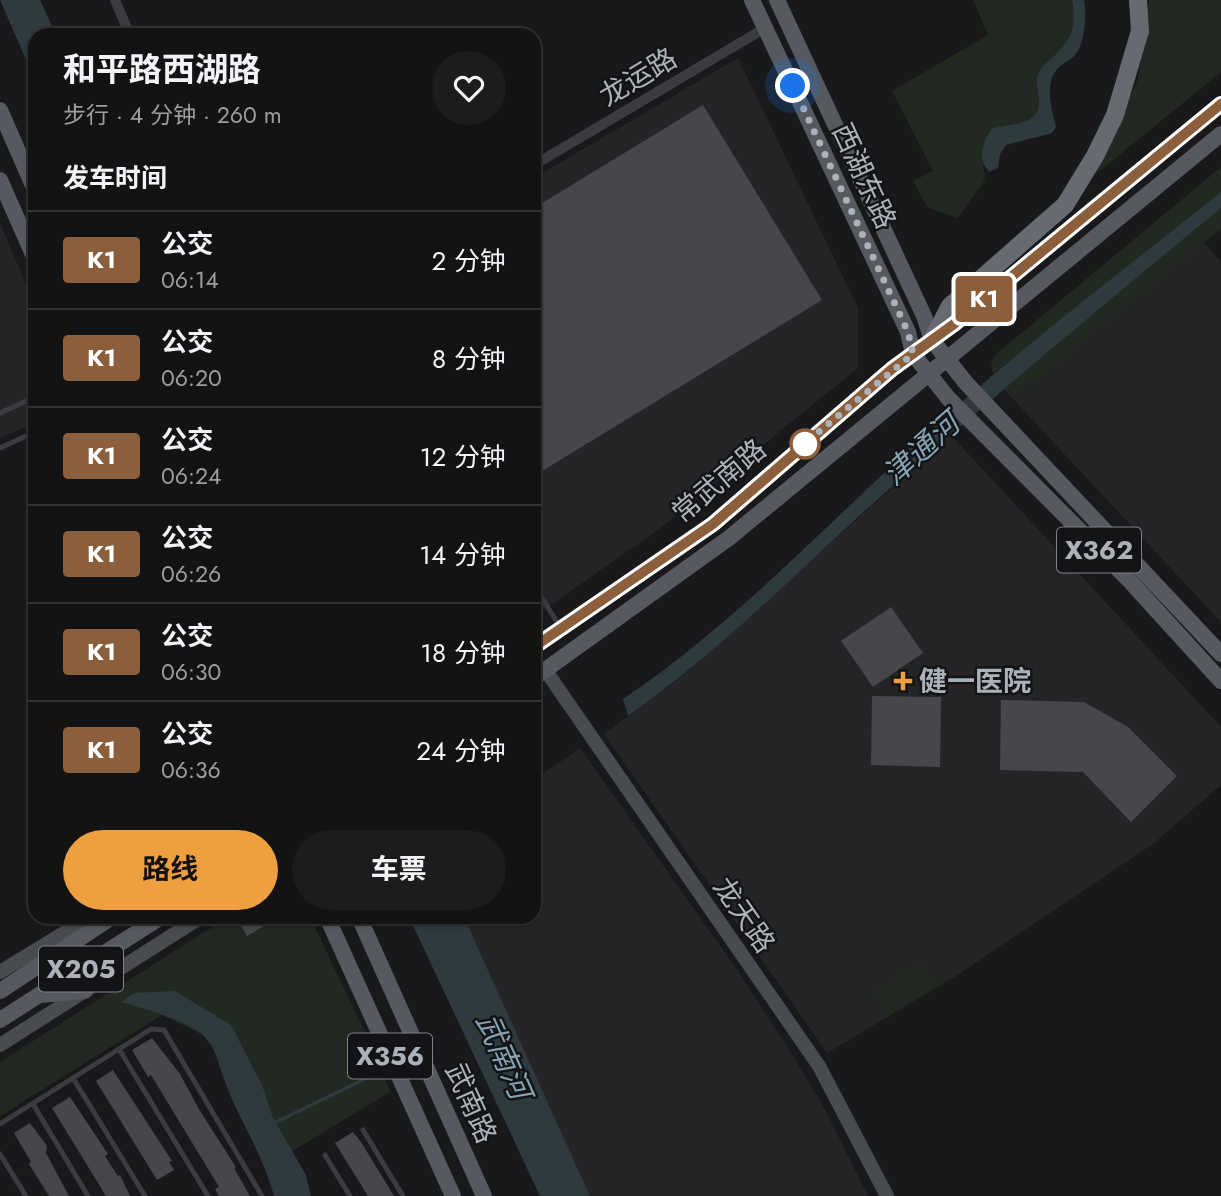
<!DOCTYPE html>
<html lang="zh">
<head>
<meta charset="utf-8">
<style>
  body { margin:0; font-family:Jost,"Noto Sans SC",sans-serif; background:#1c1c1d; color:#f1f3f6; height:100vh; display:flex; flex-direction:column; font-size:26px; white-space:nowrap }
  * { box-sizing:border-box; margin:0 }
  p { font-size:23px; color:#9d9ea0 }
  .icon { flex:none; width:38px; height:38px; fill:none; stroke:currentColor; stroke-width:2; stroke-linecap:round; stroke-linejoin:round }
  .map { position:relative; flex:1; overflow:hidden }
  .side { position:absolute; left:28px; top:28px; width:513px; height:896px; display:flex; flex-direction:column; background:#131314; border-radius:21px; box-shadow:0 2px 5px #0004,0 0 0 2px #323234 }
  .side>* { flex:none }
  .badge { padding:0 14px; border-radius:5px; font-size:24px; line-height:46px }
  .you { position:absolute; width:35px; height:35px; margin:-18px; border:5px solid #fff; border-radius:50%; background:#1a73e8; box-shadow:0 0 0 10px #1a73e833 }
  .map>.badge { position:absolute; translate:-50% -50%; box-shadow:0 0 0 4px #fff }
  h2 { padding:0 35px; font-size:26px; line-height:63px }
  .round { display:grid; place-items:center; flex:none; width:74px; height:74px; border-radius:37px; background:#1c1c1d }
  .overview { display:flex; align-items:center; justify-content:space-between; height:119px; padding:0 35px }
  h1 { font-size:33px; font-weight:700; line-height:52px }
  .button { display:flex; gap:14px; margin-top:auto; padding:14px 35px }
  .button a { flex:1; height:80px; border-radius:42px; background:#ee9f3f; color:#111; font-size:28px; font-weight:700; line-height:80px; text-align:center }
  .button a+a { background:#1c1c1d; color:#f1f3f6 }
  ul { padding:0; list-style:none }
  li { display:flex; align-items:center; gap:21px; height:98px; padding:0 35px; border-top:2px solid #323234 }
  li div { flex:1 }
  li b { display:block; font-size:26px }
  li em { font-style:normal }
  li .badge { min-width:77px; font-weight:700; text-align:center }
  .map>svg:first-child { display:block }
</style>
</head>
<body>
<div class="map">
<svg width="1221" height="1196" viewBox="0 0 1221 1196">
  <rect width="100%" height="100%" fill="#19191b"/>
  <path fill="#252528" d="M738 58 858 308V368L659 529 534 617V178Z
    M0 223 35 305V423L0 438Z
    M1203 241 1221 262V622L1013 399Z
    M951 435 1221 727V785L1153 844 956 976 827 1053 604 734 679 679Z
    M580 748 736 968 792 1054 825 1109 868 1196H590L464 917H534V780Z"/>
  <path fill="#212921" d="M973 0H1072C1076 29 1073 37 1052 58 1047 62 1040 68 1038 74 1033 88 1045 104 1034 116 1025 125 1004 126 992 128L983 165 985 180 958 218 927 207 913 181 933 171 892 91 988 35Z
    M1149 0H1221V72L1095 175 1138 79Z
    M1221 167V192L993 374 991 363 996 354Z
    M1221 207V229L1013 399 1002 388Z
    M228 917H310L374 1051 390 1092 266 1167 227 1087 212 1046 203 1035 162 1015 0 1116V1062Z
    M920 962 936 986 889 1016 874 992Z"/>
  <path fill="#2f3a3f" d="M0 0H40L56 35H35V80Z
    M1072 0H1084C1087 14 1085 42 1076 54 1070 61 1059 65 1055 72 1045 87 1052 111 1056 127L1052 133 1006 145 1000 154 998 168 989 172C976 157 983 143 992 128 1004 125 1025 125 1034 116 1045 104 1033 88 1038 74 1040 68 1047 62 1052 58 1073 37 1076 29 1072 0Z
    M1221 192V208C1098 309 976 411 857 518 783 586 711 658 628 716L623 699C735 624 837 514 938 423 1028 342 1126 268 1221 192Z
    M409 917H464L590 1196H540Z
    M175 991 231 1025 262 1085 273 1118 306 1175 311 1196H274C263 1155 242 1125 227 1087 220 1070 218 1051 205 1037 189 1021 143 1008 121 1002L134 993Z"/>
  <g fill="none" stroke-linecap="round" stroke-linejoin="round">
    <path stroke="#2f3a3f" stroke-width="3.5" d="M274 1123 373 1075"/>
  </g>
  <path fill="#46474b" d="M703 105 822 300 534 476V208Z
    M891 607 923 653 873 687 841 641Z
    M872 696 941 697 940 767 871 765Z
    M1001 700 1084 702 1128 727 1177 776 1131 822 1083 772 1000 770Z
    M247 917H279L247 936 239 922Z
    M152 1038 180 1074 200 1111 236 1167 234 1168 250 1196H219L215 1189 219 1187 151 1075 148 1077 132 1050Z
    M113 1070 172 1161 169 1162 174 1170 157 1180 96 1081Z
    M70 1097 108 1154 105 1156 118 1176 120 1175 130 1196H106L52 1108Z
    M30 1123 47 1146 46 1153 69 1196H49L29 1164 31 1162 14 1133Z
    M353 1132 361 1142 394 1196H368L335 1143Z"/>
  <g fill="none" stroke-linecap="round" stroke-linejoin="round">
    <path stroke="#3a3c40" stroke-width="5" d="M0 413 35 397
      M0 448 35 432
      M534 585 560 627
      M119 1049 208 1196
      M73 1078 145 1196
      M33 1104 88 1196
      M0 1124 151 1029 164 1030 262 1196
      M363 1130 403 1196
      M0 1154 26 1196
      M325 1155 350 1196"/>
    <path stroke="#3a3c40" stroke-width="10" d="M115 0 130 35
      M534 165 765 28"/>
    <path stroke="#484b50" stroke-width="14" d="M546 671 819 1066 887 1196
      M0 972 90 917
      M0 1045 201 917"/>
    <path stroke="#56595f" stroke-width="16" d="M752 0 908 332 913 354 949 399 1129 580 1221 681
      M777 0 924 316 932 340 966 383 1221 654
      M0 110 35 190
      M0 180 35 259
      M534 647 713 524 892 369 954 324 1221 104
      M534 678 729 538 1221 134
      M327 917 453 1196
      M359 917 484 1196
      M0 991 112 917
      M41 995 85 991
      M0 1020 161 917"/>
    <path stroke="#666a71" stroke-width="18" d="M932 340 950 306 1065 205 1095 156 1115 115 1140 31 1138 0"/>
  </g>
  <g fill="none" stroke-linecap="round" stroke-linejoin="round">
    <g stroke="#fff" stroke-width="16">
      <path id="line" d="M534 647 713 524 892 369 954 324 1221 104"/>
    </g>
    <use href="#line" stroke="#8b5e3c" stroke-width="10"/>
    <path stroke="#acb2ba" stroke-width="7" stroke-dasharray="0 12.6" d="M793 86 908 332 913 354 798 449 805 444"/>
  </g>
  <circle fill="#fff" stroke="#8b5e3c" stroke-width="3.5" cx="805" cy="444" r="14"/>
  <path fill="#ee9f3f" stroke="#141416" stroke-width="2.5" d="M899.5 670.5h7v7h7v7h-7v7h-7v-7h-7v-7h7z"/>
  <g text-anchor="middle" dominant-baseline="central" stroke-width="5" stroke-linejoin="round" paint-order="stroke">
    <g fill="#141416" stroke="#7e8389" stroke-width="2">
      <rect x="1057" y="527.5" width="84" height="45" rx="5"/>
      <rect x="39" y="946.5" width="84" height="45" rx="5"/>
      <rect x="348" y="1033.5" width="84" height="45" rx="5"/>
    </g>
    <g font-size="26" font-weight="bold" fill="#acb2ba">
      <text x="1099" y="550">X362</text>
      <text x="81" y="969">X205</text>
      <text x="390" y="1056">X356</text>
    </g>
    <g font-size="28" fill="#acb2ba" stroke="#141416">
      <text transform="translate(638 77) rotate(-31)">龙运路</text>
      <text transform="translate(864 176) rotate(65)">西湖东路</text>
      <text transform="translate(719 481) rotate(-40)">常武南路</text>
      <text transform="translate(744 915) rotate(55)">龙天路</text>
      <text transform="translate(471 1103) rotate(66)">武南路</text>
    </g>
    <g font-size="28" font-weight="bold" fill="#acb2ba" stroke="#141416" text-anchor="start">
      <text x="919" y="681">健一医院</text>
    </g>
    <g font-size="30" font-style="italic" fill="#84a3b4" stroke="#141416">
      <text transform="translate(921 449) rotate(-42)">津通河</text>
      <text transform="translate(504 1056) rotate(66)">武南河</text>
    </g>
  </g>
</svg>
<div class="you" style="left:793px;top:86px"></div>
<b class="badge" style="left:984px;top:299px;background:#8b5e3c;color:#fff">K1</b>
<section class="side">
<div class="overview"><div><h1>和平路西湖路</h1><p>步行 · 4 分钟 · 260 m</p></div><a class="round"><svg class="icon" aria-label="heart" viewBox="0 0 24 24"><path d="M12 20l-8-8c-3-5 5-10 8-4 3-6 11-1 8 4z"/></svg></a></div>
<h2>发车时间</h2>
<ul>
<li><span class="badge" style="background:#8b5e3c;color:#fff">K1</span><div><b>公交</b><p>06:14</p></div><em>2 分钟</em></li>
<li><span class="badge" style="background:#8b5e3c;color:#fff">K1</span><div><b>公交</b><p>06:20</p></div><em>8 分钟</em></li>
<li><span class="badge" style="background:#8b5e3c;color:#fff">K1</span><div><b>公交</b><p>06:24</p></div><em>12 分钟</em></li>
<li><span class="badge" style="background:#8b5e3c;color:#fff">K1</span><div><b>公交</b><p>06:26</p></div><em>14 分钟</em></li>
<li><span class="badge" style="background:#8b5e3c;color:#fff">K1</span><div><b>公交</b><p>06:30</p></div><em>18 分钟</em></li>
<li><span class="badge" style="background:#8b5e3c;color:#fff">K1</span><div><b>公交</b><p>06:36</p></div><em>24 分钟</em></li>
</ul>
<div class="button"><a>路线</a><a>车票</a></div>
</section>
</div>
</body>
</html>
